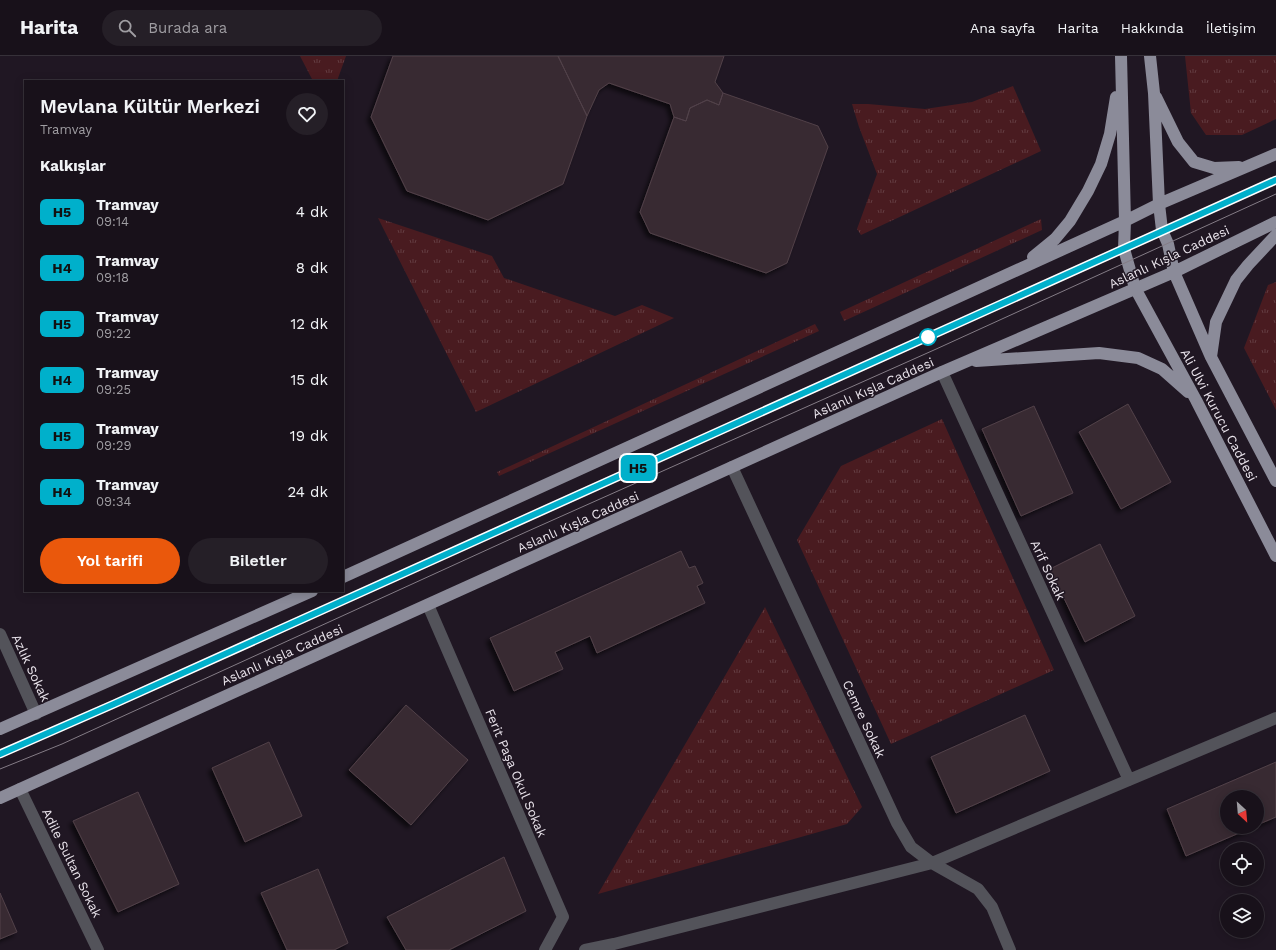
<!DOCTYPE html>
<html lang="tr">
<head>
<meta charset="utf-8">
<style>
  body { margin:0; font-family:"Work Sans",sans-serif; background:#251f27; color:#f1f3f6; height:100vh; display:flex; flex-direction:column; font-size:15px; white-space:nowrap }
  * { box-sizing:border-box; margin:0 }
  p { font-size:13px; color:#9f9da2 }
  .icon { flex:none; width:22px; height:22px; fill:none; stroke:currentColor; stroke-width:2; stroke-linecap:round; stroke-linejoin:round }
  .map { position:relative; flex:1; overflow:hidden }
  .panel { position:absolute; left:24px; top:24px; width:320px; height:512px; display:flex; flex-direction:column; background:#18111a; border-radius:0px; box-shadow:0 2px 10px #0003,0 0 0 1px #363139 }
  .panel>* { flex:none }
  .badge { padding:0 8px; border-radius:6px; font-size:14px; line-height:26px }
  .needle { width:26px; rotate:154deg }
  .buttons { position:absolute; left:1220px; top:734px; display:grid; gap:8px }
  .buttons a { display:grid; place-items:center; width:44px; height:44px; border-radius:50%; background:#18111a; box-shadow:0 2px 10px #0003,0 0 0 1px #363139; font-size:20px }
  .map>.badge { position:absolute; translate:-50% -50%; box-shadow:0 0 0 2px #fff }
  h2 { padding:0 16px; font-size:15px; line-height:36px }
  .round { display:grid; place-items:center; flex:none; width:42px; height:42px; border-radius:21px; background:#251f27 }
  .headline { display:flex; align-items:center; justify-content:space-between; height:68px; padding:0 16px }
  h1 { font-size:19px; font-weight:600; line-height:30px }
  .primary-button { display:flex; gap:8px; margin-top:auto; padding:8px 16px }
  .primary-button a { flex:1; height:46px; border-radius:24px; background:#ea580c; color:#fff; font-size:16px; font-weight:600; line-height:46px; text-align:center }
  .primary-button a+a { background:#251f27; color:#f1f3f6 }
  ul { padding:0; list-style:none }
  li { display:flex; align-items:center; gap:12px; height:56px; padding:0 16px }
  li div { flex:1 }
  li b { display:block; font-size:15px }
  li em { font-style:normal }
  li .badge { min-width:44px; font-weight:700; text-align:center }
  header { display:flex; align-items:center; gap:24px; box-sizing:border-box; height:56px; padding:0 20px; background:#18111a; border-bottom:1px solid #363139 }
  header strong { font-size:19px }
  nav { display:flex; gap:22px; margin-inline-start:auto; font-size:14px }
  .search { width:280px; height:36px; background:#251f27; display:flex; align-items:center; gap:10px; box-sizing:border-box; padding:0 14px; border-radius:22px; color:#9f9da2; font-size:15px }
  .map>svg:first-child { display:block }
</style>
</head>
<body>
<header>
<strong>Harita</strong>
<div class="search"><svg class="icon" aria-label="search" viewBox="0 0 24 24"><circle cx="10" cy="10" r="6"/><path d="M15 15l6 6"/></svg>Burada ara</div>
<nav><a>Ana sayfa</a><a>Harita</a><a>Hakkında</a><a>İletişim</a></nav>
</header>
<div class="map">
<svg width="1276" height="894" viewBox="0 0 1276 894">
  <defs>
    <pattern id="grass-tufts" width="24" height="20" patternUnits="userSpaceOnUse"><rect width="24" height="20" fill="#491b20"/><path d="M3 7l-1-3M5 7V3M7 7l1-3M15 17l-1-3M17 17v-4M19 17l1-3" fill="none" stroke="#633c41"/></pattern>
    <filter id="shadow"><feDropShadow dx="-3.5" dy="3.5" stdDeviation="2" flood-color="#0009"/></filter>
  </defs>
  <rect width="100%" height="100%" fill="#201723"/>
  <path fill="url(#grass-tufts)" d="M300 0H346L337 25H313Z
    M1185 0H1276V63L1242 79H1206L1191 57Z
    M1013 30 1041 95 861 179 857 173 877 118 859 71 852 48H868L925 53 972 46Z
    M378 162 492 200 504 222 615 260 642 249 674 262 476 356Z
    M1041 163 1042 174 844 265 840 256Z
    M1276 226V354L1244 292 1268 229Z
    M815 268 819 275 499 420 497 416Z
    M942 363 1054 614 891 688 797 484 841 410Z
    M765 551 862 751 847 768 598 838Z"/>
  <path fill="#392a31" stroke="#514149" filter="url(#shadow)" d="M393 0H558L587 60 563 128 488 164 407 135 371 61Z
    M558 0H724L715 26 723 37 719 49 707 44 690 52 686 65 674 61 670 48 609 27 599 34 587 60Z
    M723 37 818 70 828 91 787 207 766 217 650 177 640 156 674 61 686 65 690 52 707 44 719 49Z
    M1128 348 1171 426 1121 453 1079 376Z
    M1034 350 1073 437 1021 460 982 373Z
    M1100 488 1135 560 1085 586 1050 513Z
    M681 495 689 512 695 510 703 527 697 530 705 547 597 597 590 580 555 596 563 613 514 635 490 582Z
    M406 649 468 704 411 769 349 714Z
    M1025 659 1050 715 956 757 931 701Z
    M269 686 302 760 245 786 212 712Z
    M1276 706V761L1257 769V741H1227V771H1253L1186 800 1167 753Z
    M138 736 179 828 118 856 73 765Z
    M504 801 526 855 449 894H406L387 861Z
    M318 813 348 887 334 894H287L261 837Z
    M0 837 17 876 0 883Z"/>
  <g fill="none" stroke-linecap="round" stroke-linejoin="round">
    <path stroke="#53535a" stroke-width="12" d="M942 316 1129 724
      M732 411 897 767 911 791 932 807 978 833 992 851 1010 894
      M428 549 563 861 545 894
      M0 578 36 658
      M20 733 98 894
      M585 894 614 888 932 807 1276 662"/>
    <path stroke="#8b8b99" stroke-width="12" d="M1121 0 1125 165 1124 193 1135 232 1196 344 1276 500
      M1150 0 1154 37 1159 148 1162 174 1168 188 1174 216 1211 301 1276 425
      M1156 41 1178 86 1194 106 1214 112 1239 111
      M1033 201 1055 183 1070 165 1088 135 1101 108 1110 78 1116 41
      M1211 301 1216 266 1236 224 1248 209 1276 179
      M976 305 1099 297 1138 302 1162 313 1188 336
      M343 521 1125 165 1159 148 1276 98
      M0 673 312 535
      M0 742 942 316 1174 216 1276 166"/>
    <path stroke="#847c86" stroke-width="1" d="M0 698 56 674 1276 124
      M0 713 62 688 526 476 934 294 1276 138"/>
  </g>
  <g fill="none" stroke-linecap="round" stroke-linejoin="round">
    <g stroke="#fff" stroke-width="9">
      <path id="line" d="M0 698 114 648 1276 124"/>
    </g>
    <use href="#line" stroke="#00b0cb" stroke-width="6"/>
  </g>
  <circle fill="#fff" stroke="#00b0cb" stroke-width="2" cx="928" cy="281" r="8"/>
  <g text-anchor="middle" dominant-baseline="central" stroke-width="3" stroke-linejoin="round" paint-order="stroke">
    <g font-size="13" fill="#eae4ec" stroke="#201723">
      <text transform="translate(1169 201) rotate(-25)">Aslanlı Kışla Caddesi</text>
      <text transform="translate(873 332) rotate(-24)">Aslanlı Kışla Caddesi</text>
      <text transform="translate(1219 359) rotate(62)">Ali Ulvi Kurucu Caddesi</text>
      <text transform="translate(578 466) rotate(-24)">Aslanlı Kışla Caddesi</text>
      <text transform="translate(1048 514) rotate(65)">Arif Sokak</text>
      <text transform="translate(282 599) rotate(-24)">Aslanlı Kışla Caddesi</text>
      <text transform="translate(31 612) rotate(65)">Azlık Sokak</text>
      <text transform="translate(864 663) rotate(65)">Cemre Sokak</text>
      <text transform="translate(516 717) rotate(67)">Ferit Paşa Okul Sokak</text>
      <text transform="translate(72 807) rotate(64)">Adile Sultan Sokak</text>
    </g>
  </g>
</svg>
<div class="buttons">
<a><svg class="needle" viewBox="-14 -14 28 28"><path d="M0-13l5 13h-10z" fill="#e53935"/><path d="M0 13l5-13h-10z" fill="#9f9da2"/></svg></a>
<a><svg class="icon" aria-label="locate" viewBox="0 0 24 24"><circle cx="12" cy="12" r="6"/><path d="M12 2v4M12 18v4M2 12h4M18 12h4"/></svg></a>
<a><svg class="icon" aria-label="layers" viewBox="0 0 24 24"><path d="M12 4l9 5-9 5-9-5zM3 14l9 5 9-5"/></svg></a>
</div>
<b class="badge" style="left:638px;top:412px;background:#00b0cb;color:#111">H5</b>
<section class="panel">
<div class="headline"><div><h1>Mevlana Kültür Merkezi</h1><p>Tramvay</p></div><a class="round"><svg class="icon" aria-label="heart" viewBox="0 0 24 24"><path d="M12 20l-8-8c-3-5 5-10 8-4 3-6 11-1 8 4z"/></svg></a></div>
<h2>Kalkışlar</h2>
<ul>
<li><span class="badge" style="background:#00b0cb;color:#111">H5</span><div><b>Tramvay</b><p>09:14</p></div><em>4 dk</em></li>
<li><span class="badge" style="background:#00b0cb;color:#111">H4</span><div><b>Tramvay</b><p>09:18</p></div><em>8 dk</em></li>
<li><span class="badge" style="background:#00b0cb;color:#111">H5</span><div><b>Tramvay</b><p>09:22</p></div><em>12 dk</em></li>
<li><span class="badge" style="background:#00b0cb;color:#111">H4</span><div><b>Tramvay</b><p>09:25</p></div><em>15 dk</em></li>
<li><span class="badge" style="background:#00b0cb;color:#111">H5</span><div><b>Tramvay</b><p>09:29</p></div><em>19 dk</em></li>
<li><span class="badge" style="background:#00b0cb;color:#111">H4</span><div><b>Tramvay</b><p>09:34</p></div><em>24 dk</em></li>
</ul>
<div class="primary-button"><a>Yol tarifi</a><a>Biletler</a></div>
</section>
</div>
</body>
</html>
